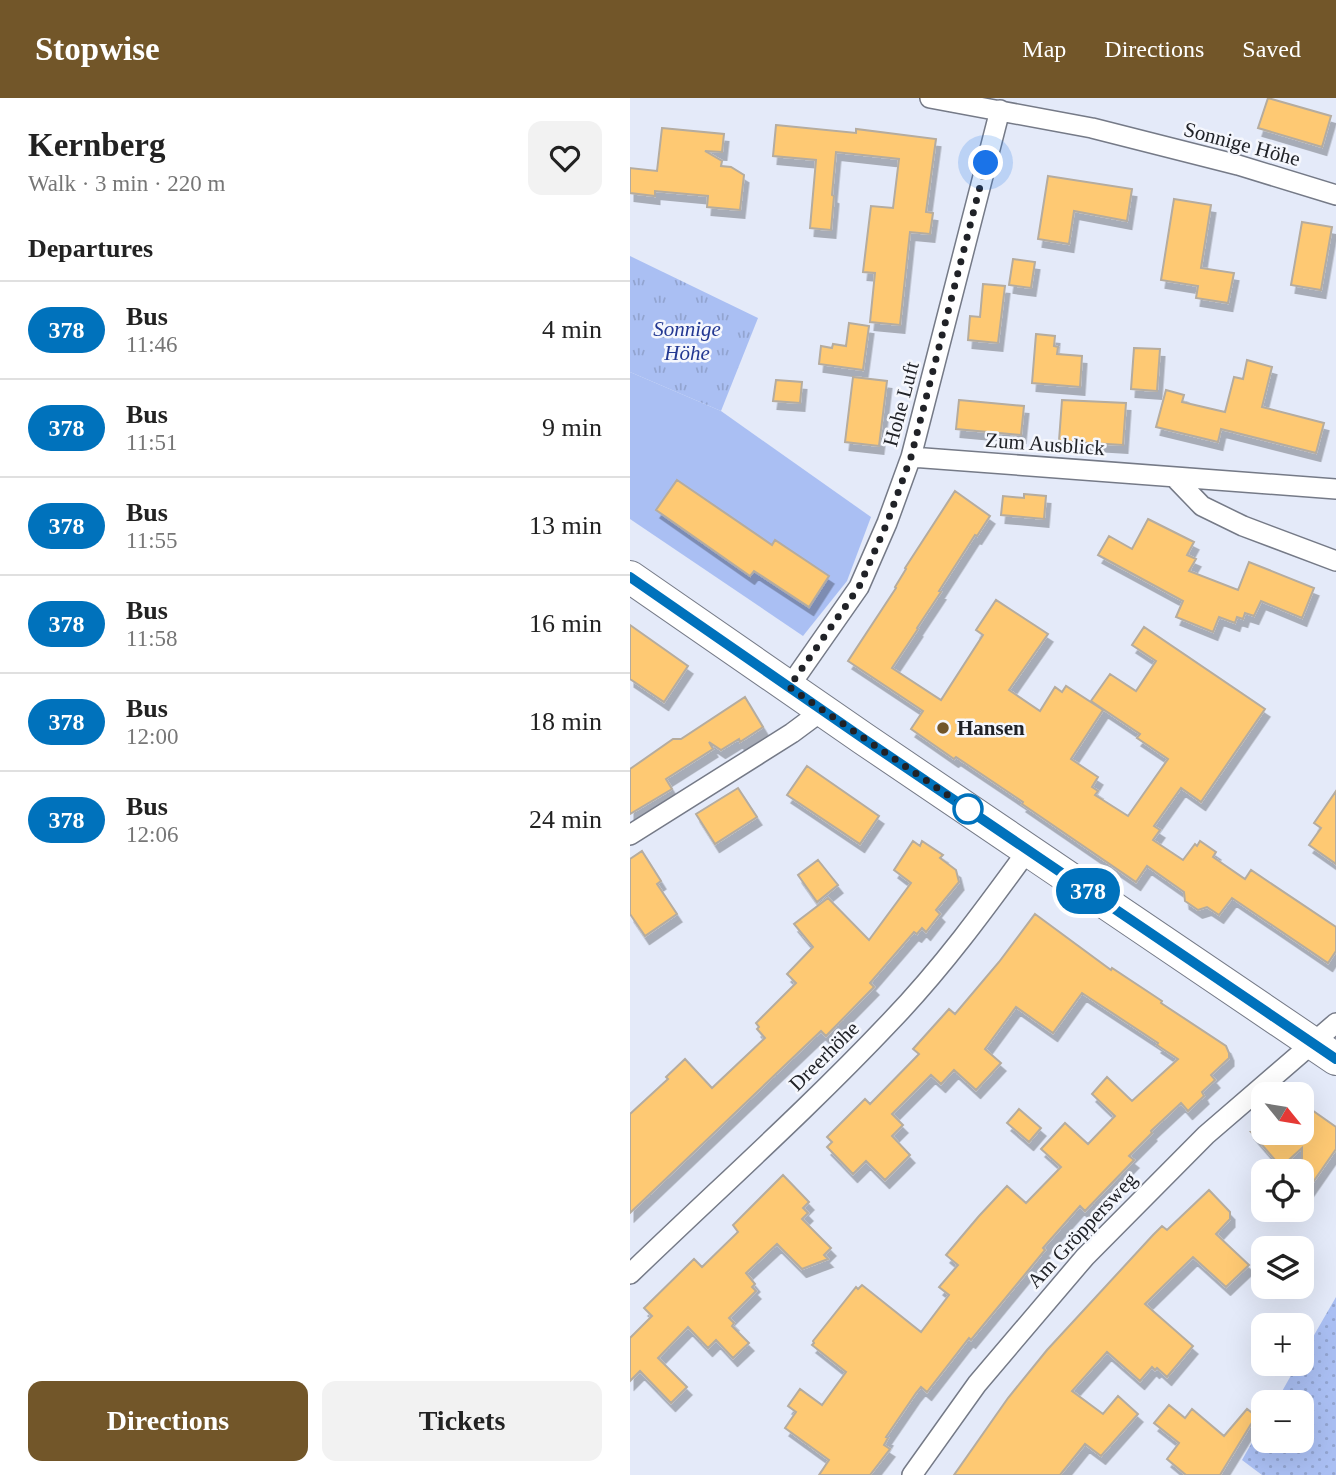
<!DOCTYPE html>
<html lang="en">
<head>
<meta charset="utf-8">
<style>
  body { margin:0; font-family:Georgia,serif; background:#f2f2f2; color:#222; height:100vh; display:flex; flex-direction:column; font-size:26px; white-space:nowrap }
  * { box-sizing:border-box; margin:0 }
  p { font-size:23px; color:#767676 }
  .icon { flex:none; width:38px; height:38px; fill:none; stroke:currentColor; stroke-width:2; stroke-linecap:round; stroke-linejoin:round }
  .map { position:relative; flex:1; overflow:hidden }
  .panel { display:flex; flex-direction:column; background:#fff; width:630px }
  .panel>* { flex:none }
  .badge { padding:0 14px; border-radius:23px; font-size:24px; line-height:46px }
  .needle { width:46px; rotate:120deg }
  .tools { position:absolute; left:621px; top:984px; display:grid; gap:14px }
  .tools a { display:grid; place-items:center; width:63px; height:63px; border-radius:14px; background:#fff; box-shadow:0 7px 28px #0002; font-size:35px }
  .you { position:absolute; width:35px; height:35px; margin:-18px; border:5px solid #fff; border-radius:50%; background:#1a73e8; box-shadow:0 0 0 10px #1a73e833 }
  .map>.badge { position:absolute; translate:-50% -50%; box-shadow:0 0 0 4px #fff }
  h2 { padding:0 28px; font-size:26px; line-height:63px }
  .round { display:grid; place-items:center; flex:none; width:74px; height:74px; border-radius:14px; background:#f2f2f2 }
  .headline { display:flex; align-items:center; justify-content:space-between; height:119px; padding:0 28px }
  h1 { font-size:33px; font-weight:600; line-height:52px }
  .primary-button { display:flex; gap:14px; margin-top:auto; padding:14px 28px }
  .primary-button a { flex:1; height:80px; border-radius:14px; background:#725629; color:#fff; font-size:28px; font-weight:600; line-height:80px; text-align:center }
  .primary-button a+a { background:#f2f2f2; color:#222 }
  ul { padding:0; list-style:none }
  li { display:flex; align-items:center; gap:21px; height:98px; padding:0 28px; border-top:2px solid #e0e0e0 }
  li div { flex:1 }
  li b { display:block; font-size:26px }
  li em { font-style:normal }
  li .badge { min-width:77px; font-weight:700; text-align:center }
  header { display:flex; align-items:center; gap:42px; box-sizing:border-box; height:98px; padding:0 35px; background:#725629; color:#fff }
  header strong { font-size:33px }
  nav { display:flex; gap:38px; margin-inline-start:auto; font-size:24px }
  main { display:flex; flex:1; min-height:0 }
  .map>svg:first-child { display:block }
</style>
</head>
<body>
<header>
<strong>Stopwise</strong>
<nav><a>Map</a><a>Directions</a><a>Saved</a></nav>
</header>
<main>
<section class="panel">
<div class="headline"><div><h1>Kernberg</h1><p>Walk · 3 min · 220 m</p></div><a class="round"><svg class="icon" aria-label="heart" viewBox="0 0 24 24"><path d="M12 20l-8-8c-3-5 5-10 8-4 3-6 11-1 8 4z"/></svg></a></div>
<h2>Departures</h2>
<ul>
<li><span class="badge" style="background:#0072bc;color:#fff">378</span><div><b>Bus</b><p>11:46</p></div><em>4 min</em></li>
<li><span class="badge" style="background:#0072bc;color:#fff">378</span><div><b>Bus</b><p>11:51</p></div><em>9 min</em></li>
<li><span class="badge" style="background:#0072bc;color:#fff">378</span><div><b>Bus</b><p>11:55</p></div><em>13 min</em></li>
<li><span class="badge" style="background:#0072bc;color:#fff">378</span><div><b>Bus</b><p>11:58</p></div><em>16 min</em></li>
<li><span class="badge" style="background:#0072bc;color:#fff">378</span><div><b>Bus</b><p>12:00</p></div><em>18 min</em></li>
<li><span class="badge" style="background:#0072bc;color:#fff">378</span><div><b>Bus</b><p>12:06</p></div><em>24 min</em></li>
</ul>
<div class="primary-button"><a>Directions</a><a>Tickets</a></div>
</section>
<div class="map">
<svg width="706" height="1377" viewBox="0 0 706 1377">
  <defs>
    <pattern id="park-tufts" width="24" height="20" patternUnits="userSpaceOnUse" patternTransform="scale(1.75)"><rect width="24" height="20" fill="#aabff3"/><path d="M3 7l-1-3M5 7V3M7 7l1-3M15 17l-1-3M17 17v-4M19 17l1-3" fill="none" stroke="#92a4d0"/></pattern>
    <pattern id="garden-dots" width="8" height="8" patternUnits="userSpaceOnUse" patternTransform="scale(1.75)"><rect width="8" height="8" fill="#aabff3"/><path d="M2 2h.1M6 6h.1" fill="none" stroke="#92a4d0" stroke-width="1.8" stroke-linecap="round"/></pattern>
    <filter id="shadow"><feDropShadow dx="4.5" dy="8" stdDeviation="0" flood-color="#0004"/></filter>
  </defs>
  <rect width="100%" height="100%" fill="#e4eaf9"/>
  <path fill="#aabff3" d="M0 274 91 313 241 419 217 483 173 538 0 421Z"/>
  <path fill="url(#park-tufts)" d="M0 158 128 220 91 313 0 274Z"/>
  <path fill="url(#garden-dots)" d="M706 1199V1377H632L612 1362 633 1325 634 1342H672V1304H646L668 1265H672V1258Z"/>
  <path fill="#fec973" stroke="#b5ac9f" stroke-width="2" filter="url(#shadow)" d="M638 0 701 18 692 49 628 30Z
    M146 27 226 35V31L306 41 296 114 303 115 300 136 280 134 270 227 240 224 245 175 233 174 241 108 263 110 269 61 206 54 202 97 204 98 201 132 180 130 186 62 143 58Z
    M32 30 94 36 92 54 75 53 92 63 91 68 101 69 114 77 110 112 77 109 78 98 25 93V98L0 95V70L27 73Z
    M418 78 502 91 497 123 444 113 439 146 408 141Z
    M544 101 581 107 571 170 604 175 598 205 566 200 568 188 531 182Z
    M672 124 702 129 691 192 661 187Z
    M383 161 405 164 401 190 379 187Z
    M353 186 375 188 368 245 338 242 340 218 350 219Z
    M219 225 239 228 233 272 189 266 191 248 202 250 203 246 216 248Z
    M406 236 425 238 424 248 428 249 427 256 452 258 450 289 402 285Z
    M504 250 530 251 527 293 501 291Z
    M617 262 642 269 632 309 694 325 686 355 591 331 588 344 526 329 536 292 554 297 552 304 595 314 604 279 613 281Z
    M223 279 257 283 249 348 215 344Z
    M146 282 172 284 170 305 143 303Z
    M329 302 394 308 391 337 326 331Z
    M432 302 496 305 493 347 429 343Z
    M47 382 142 447 145 442 199 478 179 509 124 473 120 478 26 412Z
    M325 393 360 418 347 438 345 437 309 493 311 494 287 530 288 531 262 570 311 602 353 537 346 532 366 502 418 536 379 592 410 613 425 589 432 594 436 588 473 612 441 661 468 679 462 689 468 693 465 697 498 718 538 661 507 640 510 636 461 603 480 576 506 593 526 563 502 547 514 529 635 611 571 704 551 690 524 728 530 732 523 742 553 762 565 746 567 748 570 743 586 754 583 759 615 781 621 772 706 829V853L698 865 602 800 589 817 577 809 568 812 555 803 554 794 517 768 506 784 392 706 393 704 326 659 324 661 281 631 293 613 218 563 266 490 265 489 276 471 275 470Z
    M394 396 416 398 414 421 371 417 373 398 394 400Z
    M518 421 564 444 557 457 566 461 559 473 608 492 619 464 684 490 672 520 631 503 624 518 615 515 613 521 607 519 605 525 589 519 583 534 546 519 553 503 468 457 479 438 502 451Z
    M0 527 58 568 34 604 0 581Z
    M115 599 133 629 110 644 109 641 91 652 79 644 83 651 36 681 42 691 0 716V671L43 641H51Z
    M177 668 249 718 230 746 157 697Z
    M108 690 127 719 85 746 66 716Z
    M706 693V766L679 747 691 730 684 725Z
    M283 743 290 748 292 743 313 757 310 760 326 772 329 784 306 812 310 816 296 834 292 830 287 836 284 834 240 885 244 889 196 938 191 933 0 1115V1016L38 981 36 979 55 961 82 990 135 940 127 931 129 929 126 925 166 885 157 876 183 849 164 826 198 800 239 842 281 785 264 772Z
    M12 753 31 783 27 786 47 816 15 838 0 816V761Z
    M188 762 208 787 187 804 168 777Z
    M405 816 481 872 482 870 532 903 531 905 596 948 599 955V960L581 977 585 982 572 994 574 998 558 1013 551 1005 521 1033 522 1035 499 1058 504 1062 455 1113 450 1108 413 1150 415 1152 341 1242 339 1240 297 1294 291 1289 286 1295 256 1339 258 1340 254 1347 260 1351 240 1377H189L199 1362 155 1330 166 1314 158 1308 170 1291 192 1307 216 1274 182 1247 184 1245 183 1243 226 1189 228 1191 232 1187 291 1234 319 1197 309 1189 328 1167 316 1157 349 1118 377 1088 396 1105 431 1069 411 1051 435 1025 458 1046 485 1018 462 996 477 979 502 1003 548 961 527 947 528 945 452 895 423 935 386 909 355 951 371 965 346 992 324 972 311 986 301 977 262 1016 273 1027 262 1038 280 1057 255 1082 236 1063 223 1076 197 1049 202 1044 197 1039 235 1001 240 1006 289 956 283 951 319 911 325 916 369 864Z
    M672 1005 706 1029V1051L672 1100V1050L651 1069 621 1034H672Z
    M389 1011 411 1030 399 1044 377 1025Z
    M153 1077 179 1104 173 1110 178 1115 172 1121 201 1150 194 1157 198 1161 172 1171 147 1146 116 1175 125 1186 122 1189 126 1193 99 1220 104 1225 102 1228 119 1245 103 1260 86 1242 78 1250 58 1229 28 1260 57 1289 41 1305 10 1273 0 1283V1240L22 1218 14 1210 64 1161 72 1169 108 1134 103 1127Z
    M579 1092 600 1114V1121L586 1136 619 1167 596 1189 563 1159 515 1206 563 1248 537 1279 527 1270 525 1272 522 1269 510 1283 477 1254 442 1293 473 1316 488 1298 508 1316 471 1358 455 1346 430 1377H324L378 1300 417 1252 523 1137 532 1128 537 1132Z
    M539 1307 555 1320 562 1311 594 1338 617 1311 626 1318 590 1377H556L537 1361 549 1345 524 1325Z"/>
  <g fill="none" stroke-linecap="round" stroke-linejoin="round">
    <g stroke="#757a87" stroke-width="22">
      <path id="street" d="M300 0 462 30 608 67 706 97
        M281 359 706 391
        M544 379 572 408 613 428 706 463
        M159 589 229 489 257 425 281 359 370 12
        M0 737 162 635 193 612
        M0 1176C87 1092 178 1011 261 923 312 870 355 811 398 752
        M282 1377 347 1286 455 1159 576 1037 706 925"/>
    </g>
    <g stroke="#757a87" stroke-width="34">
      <path id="primary" d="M0 479 234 641 706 961"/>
    </g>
    <use href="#street" stroke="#fff" stroke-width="19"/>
    <use href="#primary" stroke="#fff" stroke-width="32"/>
  </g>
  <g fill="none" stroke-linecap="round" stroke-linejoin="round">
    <g stroke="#fff" stroke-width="16">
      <path id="line" d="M0 479 234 641 706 961"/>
    </g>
    <use href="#line" stroke="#0072bc" stroke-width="10"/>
    <path stroke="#202227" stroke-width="7" stroke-dasharray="0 12.6" d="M338 711 159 589 229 489 257 425 281 359 356 65"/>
  </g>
  <circle fill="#725629" stroke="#f5f7fd" stroke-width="2.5" cx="313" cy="630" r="7"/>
  <circle fill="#fff" stroke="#0072bc" stroke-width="3.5" cx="338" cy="711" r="14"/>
  <g text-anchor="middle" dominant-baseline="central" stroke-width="5" stroke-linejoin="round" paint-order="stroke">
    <g font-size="21" fill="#202227" stroke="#f5f7fd">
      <text transform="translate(612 46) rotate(15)">Sonnige Höhe</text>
      <text transform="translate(271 306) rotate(-75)">Hohe Luft</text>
      <text transform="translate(415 346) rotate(4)">Zum Ausblick</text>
      <text transform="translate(194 958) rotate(-45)">Dreerhöhe</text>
      <text transform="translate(452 1132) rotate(-47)">Am Gröppersweg</text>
    </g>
    <g font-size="21" font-style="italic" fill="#233892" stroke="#f5f7fd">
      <text x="57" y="231">Sonnige<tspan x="57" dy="24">Höhe</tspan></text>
    </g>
    <g font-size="21" font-weight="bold" fill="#202227" stroke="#f5f7fd" text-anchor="start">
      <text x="327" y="630">Hansen</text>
    </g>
  </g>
</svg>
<div class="tools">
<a><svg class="needle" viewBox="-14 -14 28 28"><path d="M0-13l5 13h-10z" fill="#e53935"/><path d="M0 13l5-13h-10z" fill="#767676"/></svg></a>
<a><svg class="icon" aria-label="locate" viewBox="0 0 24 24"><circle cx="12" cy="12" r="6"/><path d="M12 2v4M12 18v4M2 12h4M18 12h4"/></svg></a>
<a><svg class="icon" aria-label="layers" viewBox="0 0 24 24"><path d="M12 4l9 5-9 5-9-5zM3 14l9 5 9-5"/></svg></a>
<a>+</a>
<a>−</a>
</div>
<div class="you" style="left:356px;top:65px"></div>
<b class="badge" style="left:458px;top:793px;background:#0072bc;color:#fff">378</b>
</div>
</main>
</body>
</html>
